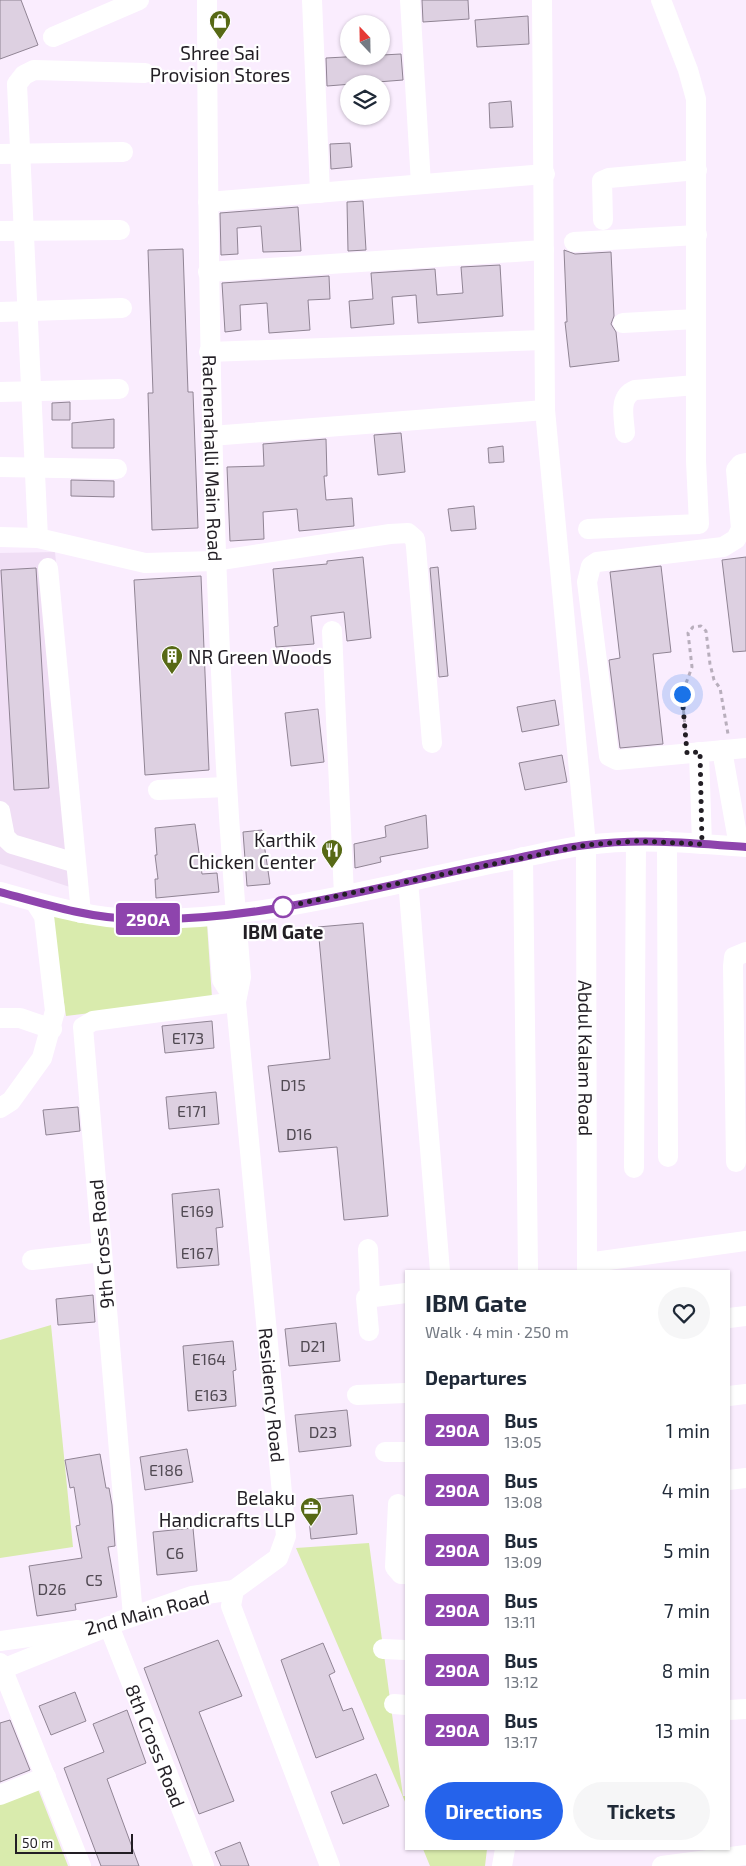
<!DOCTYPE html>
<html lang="en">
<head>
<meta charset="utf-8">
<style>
  body { margin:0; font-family:"Exo 2",sans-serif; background:#f6f6f7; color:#1f2937; height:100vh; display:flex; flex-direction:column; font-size:19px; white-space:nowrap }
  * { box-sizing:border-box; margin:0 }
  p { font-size:16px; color:#747a83 }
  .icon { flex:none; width:28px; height:28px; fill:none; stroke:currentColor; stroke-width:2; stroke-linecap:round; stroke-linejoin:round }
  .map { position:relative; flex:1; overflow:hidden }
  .drawer { position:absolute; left:405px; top:1270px; width:325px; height:580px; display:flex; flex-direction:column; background:#fff; border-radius:0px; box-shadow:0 1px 4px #0004 }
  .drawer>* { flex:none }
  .badge { padding:0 10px; border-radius:4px; font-size:18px; line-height:32px }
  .needle { width:32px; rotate:338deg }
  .tools { position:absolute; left:340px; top:15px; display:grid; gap:10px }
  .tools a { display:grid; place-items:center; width:50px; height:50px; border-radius:50%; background:#fff; box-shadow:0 1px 4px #0004; font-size:25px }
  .scale { position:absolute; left:15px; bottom:12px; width:118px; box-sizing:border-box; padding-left:5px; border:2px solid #221e24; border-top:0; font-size:14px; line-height:18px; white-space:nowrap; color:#221e24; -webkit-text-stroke:4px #fff; paint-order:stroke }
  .you { position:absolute; width:25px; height:25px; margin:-12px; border:4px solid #fff; border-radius:50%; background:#1a73e8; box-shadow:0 0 0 8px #1a73e833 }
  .map>.badge { position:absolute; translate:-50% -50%; box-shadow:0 0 0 2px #fff }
  h2 { padding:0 20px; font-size:19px; line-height:45px }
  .round { display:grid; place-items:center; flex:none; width:52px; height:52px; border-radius:26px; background:#f6f6f7 }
  .summary { display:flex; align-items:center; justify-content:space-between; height:85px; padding:0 20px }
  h1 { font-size:24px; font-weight:700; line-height:38px }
  .action { display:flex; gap:10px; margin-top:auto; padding:10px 20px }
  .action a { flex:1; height:58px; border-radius:30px; background:#2563eb; color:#fff; font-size:20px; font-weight:700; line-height:58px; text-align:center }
  .action a+a { background:#f6f6f7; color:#1f2937 }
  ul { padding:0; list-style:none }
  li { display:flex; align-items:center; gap:15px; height:60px; padding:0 20px }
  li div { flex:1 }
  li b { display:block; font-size:19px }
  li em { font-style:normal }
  li .badge { min-width:55px; font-weight:700; text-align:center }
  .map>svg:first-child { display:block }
</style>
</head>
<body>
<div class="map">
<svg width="746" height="1866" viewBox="0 0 746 1866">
  <rect width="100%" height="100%" fill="#faedfe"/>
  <path fill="#f0def5" d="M55 552 88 893 0 864V553Z"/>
  <path fill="#d9ebad" d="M51 916 207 924 212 998 66 1016Z
    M51 1325 73 1547 0 1558V1340Z
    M369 1543 403 1796H406V1804L296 1548Z
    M38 1789 68 1866H0V1804Z
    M423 1849H487L485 1866H430Z"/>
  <path fill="#ddd0e1" stroke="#908494" d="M0 0H21L38 45 0 59Z
    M422 0H468L469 19 423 22Z
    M528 16 529 44 477 47 475 20Z
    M401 54 403 80 327 86 326 58Z
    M511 101 513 127 490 128 489 103Z
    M350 143 352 167 331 169 330 144Z
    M363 201 366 250 348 251 347 202Z
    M298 207 301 251 263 252 261 226 237 228 238 254 221 255 220 213Z
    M183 249 188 392H193L198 528 152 530 148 393H153L148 250Z
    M564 250 575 254 611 252 614 316 611 324 616 332 619 361 570 367 565 322H567Z
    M500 265 503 316 418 323 416 295 392 297 394 324 351 328 349 301 373 299 371 273 435 269 437 295 463 293 461 267Z
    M329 276 330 299 308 300 310 330 269 333 267 303 240 305 241 330 225 332 222 283Z
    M70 402V420H52V403Z
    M114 419V448H72V423Z
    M401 433 405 472 378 475 374 435Z
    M326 439 327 476H324L326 500 352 498 354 526 299 531 297 509 263 512 264 539 230 541 227 467 264 466 263 444Z
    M503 446 504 462 489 463 488 448Z
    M71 480 114 481V497L71 496Z
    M474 506 476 529 451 531 448 509Z
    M363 557 371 638 347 641 344 612 311 616 314 644 276 647 274 627 278 626 273 569 327 564V561Z
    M746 557V651L733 652 722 560Z
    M661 566 671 652 653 654 663 744 620 748 609 660 620 658 610 572Z
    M438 567 448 676 439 677 430 568Z
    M36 568 49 788 14 790 1 570Z
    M201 576 209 770 145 775 134 580Z
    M555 700 559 725 522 732 517 707Z
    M318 709 324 762 291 766 285 713Z
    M562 755 567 782 525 790 519 763Z
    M426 815 428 848 380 857 381 862 355 868 354 844 386 837 385 826Z
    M195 824 202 874 217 873 219 892 156 898 155 879H158L155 855H157L155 828Z
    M262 830 270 884 247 886 243 832Z
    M363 923 388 1216 344 1220 337 1147 279 1152 268 1066 330 1059 318 927Z
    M212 1021 214 1048 165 1053 162 1026Z
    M216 1092 219 1124 169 1129 166 1097Z
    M78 1107 80 1131 46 1135 43 1110Z
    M219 1189 223 1227 216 1228 219 1265 177 1268 172 1194Z
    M93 1295 95 1322 58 1325 56 1299Z
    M336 1323 340 1361 289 1366 285 1329Z
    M233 1341 236 1370 233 1371 236 1406 188 1411 183 1346Z
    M347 1410 351 1446 299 1452 295 1415Z
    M187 1449 193 1482 145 1490 140 1457Z
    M100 1454 106 1488H109L112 1505 115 1546 108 1547 117 1597 75 1604 76 1610 37 1616 29 1566 82 1558 76 1526 80 1525 74 1487 70 1488 65 1460Z
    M353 1495 357 1534 311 1539 307 1500Z
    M193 1528 197 1571 157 1575 153 1532Z
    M218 1640 242 1696 199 1712 234 1801 199 1814 144 1668Z
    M323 1643 335 1672 329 1675 343 1711 352 1708 364 1739 316 1758 281 1660Z
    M75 1692 86 1721 51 1735 39 1706Z
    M127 1710 146 1763 107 1779 139 1866H101L64 1768 104 1752 93 1724Z
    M10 1720 30 1770 0 1782V1723Z
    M376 1774 389 1806 343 1824 331 1792Z
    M240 1842 249 1866H221L215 1852Z"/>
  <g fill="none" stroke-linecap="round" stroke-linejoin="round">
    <path stroke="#b8aebc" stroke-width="3" stroke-dasharray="4 4" stroke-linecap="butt" d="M686 738 682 694 692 667 688 633 693 627 701 626 706 631 710 664 714 680 720 688 728 734"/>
    <g stroke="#fff" stroke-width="20">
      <path id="s1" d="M207 0C208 327 213 651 241 977L236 1002 286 1536 278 1558 234 1590 231 1606 330 1866"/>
      <path d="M312 0 320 193"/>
      <path d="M410 0 421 184"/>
      <path id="s2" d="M542 0 545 410 586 845 587 1271"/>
      <path d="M53 37 139 0"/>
      <path d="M0 154 123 152"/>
      <path d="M208 202 545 174"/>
      <path d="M603 220 602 181 609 178 697 170"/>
      <path d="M0 231 120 230"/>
      <path d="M574 242 697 235"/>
      <path d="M208 272 544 250"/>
      <path d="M0 312 122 308"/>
      <path d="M623 323 696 319"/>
      <path d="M209 352 544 340"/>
      <path d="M0 392 119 389"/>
      <path d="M625 433C624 417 618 397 635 390L696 385"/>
      <path d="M211 436 545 410"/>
      <path d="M746 463 741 464 736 470 741 529 736 539 723 547 597 562 591 566 587 582 609 756 617 760 746 748"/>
      <path d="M0 467 117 469"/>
      <path d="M588 529 699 524 696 461V99L688 70 661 0"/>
      <path d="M0 537 38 538 145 563 215 561 390 534 408 533 415 539 416 547 432 743"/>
      <path d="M38 538 17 84 24 75 34 70 145 73"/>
      <path d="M48 568 81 913"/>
      <path d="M332 631 344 895"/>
      <path d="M722 750 739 846"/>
      <path d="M699 752 702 844"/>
      <path d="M158 790 226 787"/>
      <path d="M0 811 5 837 12 844 76 863"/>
      <path d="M667 841 668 1157"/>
      <path d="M523 857 528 1271"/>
      <path d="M408 880 440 1271"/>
      <path d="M0 892C44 904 88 918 134 919 263 922 389 883 516 859 539 854 563 848 587 845 640 838 692 843 746 847"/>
      <path d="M217 917 222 980 236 1002"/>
      <path d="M0 1018H20L52 1029"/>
      <path d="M0 1108 11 1101 42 1058 55 1011 44 916 35 902"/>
      <path d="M736 1162 733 966 734 957 746 952"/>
      <path d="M634 1168 636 841"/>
      <path d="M368 1249 370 1296"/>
      <path d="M32 1260 102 1252"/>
      <path d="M587 1263 746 1241"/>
      <path d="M729 1318 746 1316"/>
      <path d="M369 1331 366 1298 406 1293"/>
      <path d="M357 1395 406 1393"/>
      <path d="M729 1396 746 1394"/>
      <path d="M385 1452H406"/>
      <path d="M729 1480 746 1478"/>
      <path d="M398 1504 395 1567 401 1574H406"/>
      <path d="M133 1616 83 1027 93 1021 236 1002"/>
      <path d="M120 1621 192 1596 234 1590"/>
      <path d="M0 1641 78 1630"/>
      <path d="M383 1649 406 1650"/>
      <path d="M0 1663 81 1866"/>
      <path id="s3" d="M0 1670 109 1626 204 1866"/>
      <path d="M394 1704 406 1705"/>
      <path d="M729 1710 746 1709"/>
      <path d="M0 1795 46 1777"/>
      <path d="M502 1866 505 1849"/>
      <path d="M662 1866 746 1855"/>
    </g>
  </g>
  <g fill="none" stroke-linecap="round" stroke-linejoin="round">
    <g stroke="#fff" stroke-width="11">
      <path id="line" d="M0 892C44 904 88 918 134 919 261 923 385 884 508 860 534 855 560 848 587 845 640 838 692 843 746 847"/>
    </g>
    <use href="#line" stroke="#8e44ad" stroke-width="8"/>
    <path stroke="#221e24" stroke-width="5" stroke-dasharray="0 9" d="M283 907 586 845 636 841 702 844 700 752 687 753 682 694"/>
  </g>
  <defs>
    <g id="shop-pin" transform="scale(1.125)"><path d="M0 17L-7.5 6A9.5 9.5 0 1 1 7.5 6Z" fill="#576915" stroke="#fff"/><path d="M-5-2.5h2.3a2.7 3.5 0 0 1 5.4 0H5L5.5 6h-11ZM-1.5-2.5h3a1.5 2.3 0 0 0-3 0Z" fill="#fff"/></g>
    <g id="building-pin" transform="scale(1.125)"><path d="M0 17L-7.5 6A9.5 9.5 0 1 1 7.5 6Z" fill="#576915" stroke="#fff"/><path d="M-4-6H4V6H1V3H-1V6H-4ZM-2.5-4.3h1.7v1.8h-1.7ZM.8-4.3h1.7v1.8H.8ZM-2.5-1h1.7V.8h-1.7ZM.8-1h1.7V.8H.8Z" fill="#fff"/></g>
    <g id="restaurant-pin" transform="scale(1.125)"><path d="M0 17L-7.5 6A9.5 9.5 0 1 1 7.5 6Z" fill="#576915" stroke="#fff"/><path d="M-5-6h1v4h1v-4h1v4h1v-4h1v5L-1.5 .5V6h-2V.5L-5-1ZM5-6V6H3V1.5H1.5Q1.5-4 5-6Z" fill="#fff"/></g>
    <g id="office-pin" transform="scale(1.125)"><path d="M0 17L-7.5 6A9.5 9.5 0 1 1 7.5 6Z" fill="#576915" stroke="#fff"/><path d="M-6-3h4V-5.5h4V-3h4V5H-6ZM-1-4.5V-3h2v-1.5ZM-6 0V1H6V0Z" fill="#fff"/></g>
  </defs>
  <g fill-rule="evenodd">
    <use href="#shop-pin" x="220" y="21"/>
    <use href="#building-pin" x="172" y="656"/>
    <use href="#restaurant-pin" x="332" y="850"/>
    <use href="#office-pin" x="311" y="1508"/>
  </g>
  <circle fill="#fff" stroke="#8e44ad" stroke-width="2.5" cx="283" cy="907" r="10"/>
  <g text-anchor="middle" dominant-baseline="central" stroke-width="4.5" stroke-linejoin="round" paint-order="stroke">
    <g font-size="16" fill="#514a53">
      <text x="188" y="1037">E173</text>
      <text x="293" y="1084">D15</text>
      <text x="192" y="1110">E171</text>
      <text x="299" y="1133">D16</text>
      <text x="197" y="1210">E169</text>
      <text x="197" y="1252">E167</text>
      <text x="313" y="1345">D21</text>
      <text x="209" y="1358">E164</text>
      <text x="211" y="1394">E163</text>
      <text x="323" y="1431">D23</text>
      <text x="166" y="1469">E186</text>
      <text x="175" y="1552">C6</text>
      <text x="94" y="1579">C5</text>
      <text x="52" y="1588">D26</text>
    </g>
    <g font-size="19" fill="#221e24" stroke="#fff" text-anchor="end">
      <text x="220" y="52" text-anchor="middle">Shree Sai<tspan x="220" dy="22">Provision Stores</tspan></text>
      <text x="188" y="656" text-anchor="start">NR Green Woods</text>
      <text x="316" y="839">Karthik<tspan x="316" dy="22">Chicken Center</tspan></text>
      <text x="295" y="1497">Belaku<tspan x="295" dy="22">Handicrafts LLP</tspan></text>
    </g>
    <g font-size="19" fill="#221e24" stroke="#fff">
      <text stroke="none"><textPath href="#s1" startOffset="458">Rachenahalli Main Road</textPath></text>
      <text stroke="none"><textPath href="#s2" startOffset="1060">Abdul Kalam Road</textPath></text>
      <text transform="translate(101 1244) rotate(-95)">9th Cross Road</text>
      <text stroke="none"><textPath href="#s1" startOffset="1398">Residency Road</textPath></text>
      <text transform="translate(147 1612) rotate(-15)">2nd Main Road</text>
      <text stroke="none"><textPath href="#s3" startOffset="246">8th Cross Road</textPath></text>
    </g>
    <g font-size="19" font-weight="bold" fill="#221e24" stroke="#fff">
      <text x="283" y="931">IBM Gate</text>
    </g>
  </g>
</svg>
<div class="tools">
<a><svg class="needle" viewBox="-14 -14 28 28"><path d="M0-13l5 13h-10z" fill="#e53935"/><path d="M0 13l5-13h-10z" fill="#747a83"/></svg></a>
<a><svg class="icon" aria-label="layers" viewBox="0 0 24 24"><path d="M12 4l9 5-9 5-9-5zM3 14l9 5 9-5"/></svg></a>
</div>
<div class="scale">50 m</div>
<div class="you" style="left:682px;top:694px"></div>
<b class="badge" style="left:148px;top:919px;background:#8e44ad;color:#fff">290A</b>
<section class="drawer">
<div class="summary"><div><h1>IBM Gate</h1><p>Walk · 4 min · 250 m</p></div><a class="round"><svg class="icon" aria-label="heart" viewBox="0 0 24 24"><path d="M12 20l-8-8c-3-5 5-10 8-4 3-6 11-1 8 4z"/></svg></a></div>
<h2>Departures</h2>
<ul>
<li><span class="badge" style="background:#8e44ad;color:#fff">290A</span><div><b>Bus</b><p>13:05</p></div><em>1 min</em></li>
<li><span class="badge" style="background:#8e44ad;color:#fff">290A</span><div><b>Bus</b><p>13:08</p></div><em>4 min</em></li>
<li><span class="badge" style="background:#8e44ad;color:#fff">290A</span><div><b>Bus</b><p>13:09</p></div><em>5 min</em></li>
<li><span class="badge" style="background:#8e44ad;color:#fff">290A</span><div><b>Bus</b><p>13:11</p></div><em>7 min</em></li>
<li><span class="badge" style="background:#8e44ad;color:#fff">290A</span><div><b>Bus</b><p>13:12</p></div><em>8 min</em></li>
<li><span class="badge" style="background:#8e44ad;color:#fff">290A</span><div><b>Bus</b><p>13:17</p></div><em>13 min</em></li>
</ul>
<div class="action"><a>Directions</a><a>Tickets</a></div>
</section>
</div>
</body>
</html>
